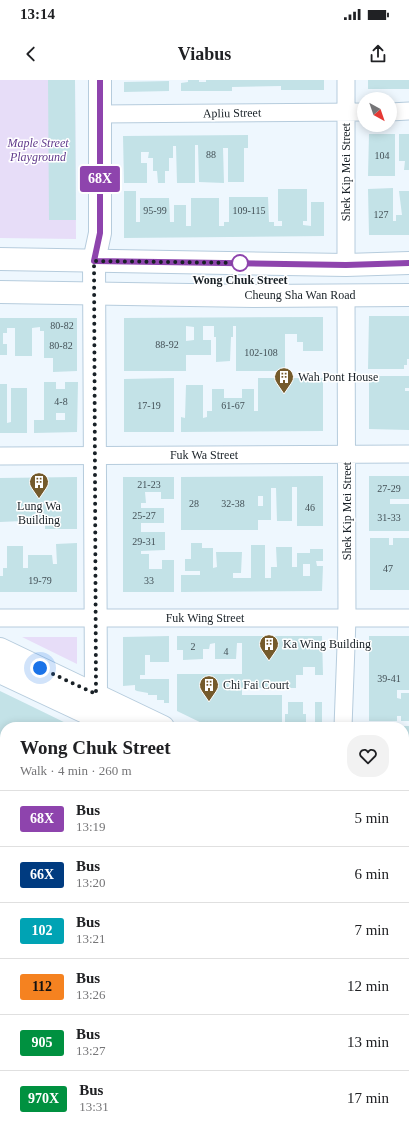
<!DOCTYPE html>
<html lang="en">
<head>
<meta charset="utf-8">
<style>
  body { margin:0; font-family:"Times New Roman",serif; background:#f2f2f2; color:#202124; height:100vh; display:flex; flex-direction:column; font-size:15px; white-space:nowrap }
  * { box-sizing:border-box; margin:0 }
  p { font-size:13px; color:#757577 }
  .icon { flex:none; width:22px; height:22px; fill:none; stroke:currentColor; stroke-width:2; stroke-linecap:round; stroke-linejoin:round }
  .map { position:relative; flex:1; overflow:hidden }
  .details { position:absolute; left:0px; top:642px; width:409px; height:412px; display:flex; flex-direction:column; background:#fff; border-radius:16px 16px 0 0; box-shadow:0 2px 10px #0003 }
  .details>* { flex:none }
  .badge { padding:0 8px; border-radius:3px; font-size:14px; line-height:26px }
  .needle { width:26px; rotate:140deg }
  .buttons { position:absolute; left:357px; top:12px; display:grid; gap:8px }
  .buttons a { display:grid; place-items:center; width:40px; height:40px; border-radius:50%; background:#fff; box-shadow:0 2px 10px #0003; font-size:20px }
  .you { position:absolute; width:20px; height:20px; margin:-10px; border:3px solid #fff; border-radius:50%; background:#1a73e8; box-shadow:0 0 0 6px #1a73e833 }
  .map>.badge { position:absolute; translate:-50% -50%; box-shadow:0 0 0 2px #fff }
  .round { display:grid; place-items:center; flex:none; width:42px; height:42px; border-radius:16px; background:#f2f2f2 }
  .summary { display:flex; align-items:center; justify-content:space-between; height:68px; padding:0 20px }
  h1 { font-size:19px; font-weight:800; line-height:30px }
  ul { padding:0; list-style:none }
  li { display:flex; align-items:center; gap:12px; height:56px; padding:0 20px; border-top:1px solid #e0e0e0 }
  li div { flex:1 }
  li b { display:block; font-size:15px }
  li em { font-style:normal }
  li .badge { min-width:44px; font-weight:700; text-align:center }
  .status { display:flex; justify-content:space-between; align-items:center; height:28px; padding:0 20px; background:#fff; direction:ltr }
  .status svg { height:11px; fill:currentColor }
  header { display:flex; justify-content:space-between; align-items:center; height:52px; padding:0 20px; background:#fff; font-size:18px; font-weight:800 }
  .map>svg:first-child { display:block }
</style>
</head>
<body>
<div class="status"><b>13:14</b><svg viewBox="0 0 49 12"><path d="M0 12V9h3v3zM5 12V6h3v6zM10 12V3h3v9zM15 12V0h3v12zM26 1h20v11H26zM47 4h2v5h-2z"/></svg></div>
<header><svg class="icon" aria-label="back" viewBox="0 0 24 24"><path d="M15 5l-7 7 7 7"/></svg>Viabus<svg class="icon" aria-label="share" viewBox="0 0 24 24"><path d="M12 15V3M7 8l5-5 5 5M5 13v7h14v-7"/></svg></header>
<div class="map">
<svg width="409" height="1054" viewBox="0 0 409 1054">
  <rect width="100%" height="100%" fill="#eef7fe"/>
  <path fill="#e7ddf8" d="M0 0H75L76 159 0 158Z
    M22 557H77V584Z
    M0 861 5 863V1049H41L33 1054H0Z"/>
  <path fill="#c3e2e7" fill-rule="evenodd" d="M48 0H75L76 140H49Z
    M188 0H199V2H206V0H324V10H281V6L232 7V11H181V3L188 2Z
    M368 0H409V9H368Z
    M169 1V11L124 12V2Z
    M369 54H395V96H368Z
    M399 54H409V90H404L405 81H399Z
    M248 55V68H244V102H228V68H223L224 103 199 102 198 65H195V103H177L176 66H173V78H169V91H165V103H158L157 91H153V78H148L149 72H141V83H147V103H124L123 56Z
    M393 108V141H396V135H402L399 111H409V155H369L368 109Z
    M278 109H307V141H303V145L311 146V122H324V156L124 158V111H136V142H140V118H169L170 142H174V125H186V146H191V118H219V146H224V142H229V117H268L269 142H274V146H282V141H278Z
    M369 236H409V279H407V285H404V289H368Z
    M323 237V271H303V262H297V254H285V291H236V246H233V257H231L230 281 216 282V257H214V246H203V260H211V275H186V291H124V238ZM186 246 194 247V260L186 261Z
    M0 238H77V291L53 292V278H44V251H40V247L32 248V276H15V248H7V253H3V264H7V275H0Z
    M369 296H409V308H405V311H409V350L369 349Z
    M174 298V352H124V299Z
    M258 298H323V351L181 352V337L185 338 186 305H203V338L207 337V331H212V309H224V318H242V309H254V331H258Z
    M44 302H56V309H65V302H78L77 352 34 353V340H44ZM56 333H65V340H56Z
    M0 304H7V343L11 342V308H27V353H0Z
    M323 396V446H297V407H292V441H277L276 408H271V440H258V450H181V397ZM258 416H263V426H258Z
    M369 396H409V419H390V424H409V451H369Z
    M77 397V449H45V440L0 442V398Z
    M123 397H174V419H161V412H145L146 423H141V428H164V443H141V452H165V470L141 471V474H149V489H162V480H174V512H123Z
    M370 458H389V465H393V458H409V510H370Z
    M77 463V512H0V496H3V488H7V466H23V488H28V475H52L53 484H57L56 464Z
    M191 463H202V468H213V488L217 487 216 472H242L241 493H233V498H251V465H265V498H271V487H277L276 467H292V487H297V473H310V469H323V481H316L317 486H323L322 511 181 512V495H200V491H185V479H191ZM303 484H310V496H303Z
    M169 556V582H150V575H145V595H140V599H169V623H164V620H157V615H148V613L137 611 135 610V605L123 606V557Z
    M177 556H322L323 595H315V587H303V595H296V608H242V615H282V647H210L177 631V594H242V563H237L236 579H215V563L210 564 209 569H203V579L183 580V570H177Z
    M369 556H409V610H397V618L401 619V613H409V641H401V636H397V641H369Z
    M0 611 31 626 74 647H5V671L0 668Z
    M288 622H303V634H306V646H285V634H288Z
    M315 622H322V647H315Z
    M404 646H409V670H404Z
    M0 673 5 675V736L0 734Z
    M0 768 5 771 4 839 5 844 0 849Z
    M404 775 409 776V829H404Z
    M404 877H409V985H404Z
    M404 1040H409V1054H387V1049H404Z
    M110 1049H144L146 1054H112Z
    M196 1049H307V1054H196Z"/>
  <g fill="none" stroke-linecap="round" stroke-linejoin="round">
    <g stroke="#b6ccdd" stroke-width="11">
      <path id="lane" d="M0 900 5 901"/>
    </g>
    <g stroke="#b6ccdd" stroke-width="19">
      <path id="street" d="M346 0V185
        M390 32 409 31
        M100 34 364 32
        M0 376 409 374
        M0 538H409
        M343 647 347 539 346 215
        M0 752 5 754
        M404 855H409
        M360 1054V1049"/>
    </g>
    <g stroke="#b6ccdd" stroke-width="24">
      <path id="secondary" d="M96 614 94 181 100 153V0
        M404 693H409
        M404 1017H409
        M341 1054V1049"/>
    </g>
    <g stroke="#b6ccdd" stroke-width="24">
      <path id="primary" d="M0 179 346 185 409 183
        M0 212 253 216 409 215
        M0 569 163 647
        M0 592 117 647
        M404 736 409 737
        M404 757 409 758"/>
    </g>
    <use href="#lane" stroke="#fff" stroke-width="9"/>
    <use href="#street" stroke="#fff" stroke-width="17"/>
    <use href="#secondary" stroke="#fff" stroke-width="22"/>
    <use href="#primary" stroke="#fff" stroke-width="22"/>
  </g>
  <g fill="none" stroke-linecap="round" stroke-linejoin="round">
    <g stroke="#fff" stroke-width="9">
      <path id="line" d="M100 0V153L94 181 346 185 409 183"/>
    </g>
    <use href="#line" stroke="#8e44ad" stroke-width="6"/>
    <path stroke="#182026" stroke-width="4" stroke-dasharray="0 7.2" d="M40 588 96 614 94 181 240 183"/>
  </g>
  <defs>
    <g id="building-pin" transform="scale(1)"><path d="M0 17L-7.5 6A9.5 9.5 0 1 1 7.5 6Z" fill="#745a2b" stroke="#fff"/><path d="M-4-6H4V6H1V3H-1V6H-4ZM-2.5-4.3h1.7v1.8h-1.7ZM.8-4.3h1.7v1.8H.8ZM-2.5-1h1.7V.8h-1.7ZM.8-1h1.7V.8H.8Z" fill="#fff"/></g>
  </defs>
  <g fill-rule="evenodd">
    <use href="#building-pin" x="284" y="297"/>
    <use href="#building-pin" x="39" y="402"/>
    <use href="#building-pin" x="269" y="564"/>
    <use href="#building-pin" x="209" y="605"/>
  </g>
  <circle fill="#fff" stroke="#8e44ad" stroke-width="2" cx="240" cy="183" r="8"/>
  <g text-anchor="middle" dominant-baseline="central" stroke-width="3" stroke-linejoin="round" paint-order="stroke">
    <g font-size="10" fill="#435056">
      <text x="211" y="74">88</text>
      <text x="382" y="75">104</text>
      <text x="155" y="130">95-99</text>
      <text x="249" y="130">109-115</text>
      <text x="381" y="134">127</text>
      <text x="62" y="245">80-82</text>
      <text x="167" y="264">88-92</text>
      <text x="61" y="265">80-82</text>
      <text x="261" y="272">102-108</text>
      <text x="61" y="321">4-8</text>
      <text x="149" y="325">17-19</text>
      <text x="233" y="325">61-67</text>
      <text x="149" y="404">21-23</text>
      <text x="389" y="408">27-29</text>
      <text x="194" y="423">28</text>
      <text x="233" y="423">32-38</text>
      <text x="310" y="427">46</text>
      <text x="144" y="435">25-27</text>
      <text x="389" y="437">31-33</text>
      <text x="144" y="461">29-31</text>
      <text x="388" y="488">47</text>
      <text x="40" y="500">19-79</text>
      <text x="149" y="500">33</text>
      <text x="193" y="566">2</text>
      <text x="226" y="571">4</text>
      <text x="389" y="598">39-41</text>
    </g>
    <g font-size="12" fill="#182026" stroke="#fff">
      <text transform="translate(232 33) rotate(-1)">Apliu Street</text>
      <text transform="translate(346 92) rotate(-90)">Shek Kip Mei Street</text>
      <text x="300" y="215">Cheung Sha Wan Road</text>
      <text x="204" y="375">Fuk Wa Street</text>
      <text transform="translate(347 431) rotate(-90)">Shek Kip Mei Street</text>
      <text x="205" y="538">Fuk Wing Street</text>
    </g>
    <g font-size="12" font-style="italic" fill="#613b8c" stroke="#fff">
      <text x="38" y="63">Maple Street<tspan x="38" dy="14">Playground</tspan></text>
    </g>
    <g font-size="12" font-weight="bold" fill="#182026" stroke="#fff">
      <text x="240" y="200">Wong Chuk Street</text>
    </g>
    <g font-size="12" fill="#182026" stroke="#fff" text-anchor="start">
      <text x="298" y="297">Wah Pont House</text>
      <text x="39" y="426" text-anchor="middle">Lung Wa<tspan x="39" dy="14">Building</tspan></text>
      <text x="283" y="564">Ka Wing Building</text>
      <text x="223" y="605">Chi Fai Court</text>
    </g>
  </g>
</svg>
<div class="buttons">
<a><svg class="needle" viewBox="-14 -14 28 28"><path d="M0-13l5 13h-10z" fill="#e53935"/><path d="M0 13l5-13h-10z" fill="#757577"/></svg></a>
</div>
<div class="you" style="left:40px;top:588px"></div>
<b class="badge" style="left:100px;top:99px;background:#8e44ad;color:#fff">68X</b>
<section class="details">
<div class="summary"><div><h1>Wong Chuk Street</h1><p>Walk · 4 min · 260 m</p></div><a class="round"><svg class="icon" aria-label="heart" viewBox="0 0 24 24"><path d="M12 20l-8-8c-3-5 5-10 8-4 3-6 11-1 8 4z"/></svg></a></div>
<ul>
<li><span class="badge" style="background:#8e44ad;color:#fff">68X</span><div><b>Bus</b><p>13:19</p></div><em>5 min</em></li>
<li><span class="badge" style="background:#003b80;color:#fff">66X</span><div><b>Bus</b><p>13:20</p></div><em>6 min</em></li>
<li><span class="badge" style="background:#00a3b4;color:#fff">102</span><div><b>Bus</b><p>13:21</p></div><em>7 min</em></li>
<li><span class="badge" style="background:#f58220;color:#111">112</span><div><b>Bus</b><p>13:26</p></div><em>12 min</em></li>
<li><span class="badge" style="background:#009140;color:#fff">905</span><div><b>Bus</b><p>13:27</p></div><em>13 min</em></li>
<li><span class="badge" style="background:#009140;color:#fff">970X</span><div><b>Bus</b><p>13:31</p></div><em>17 min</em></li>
</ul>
</section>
</div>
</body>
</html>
